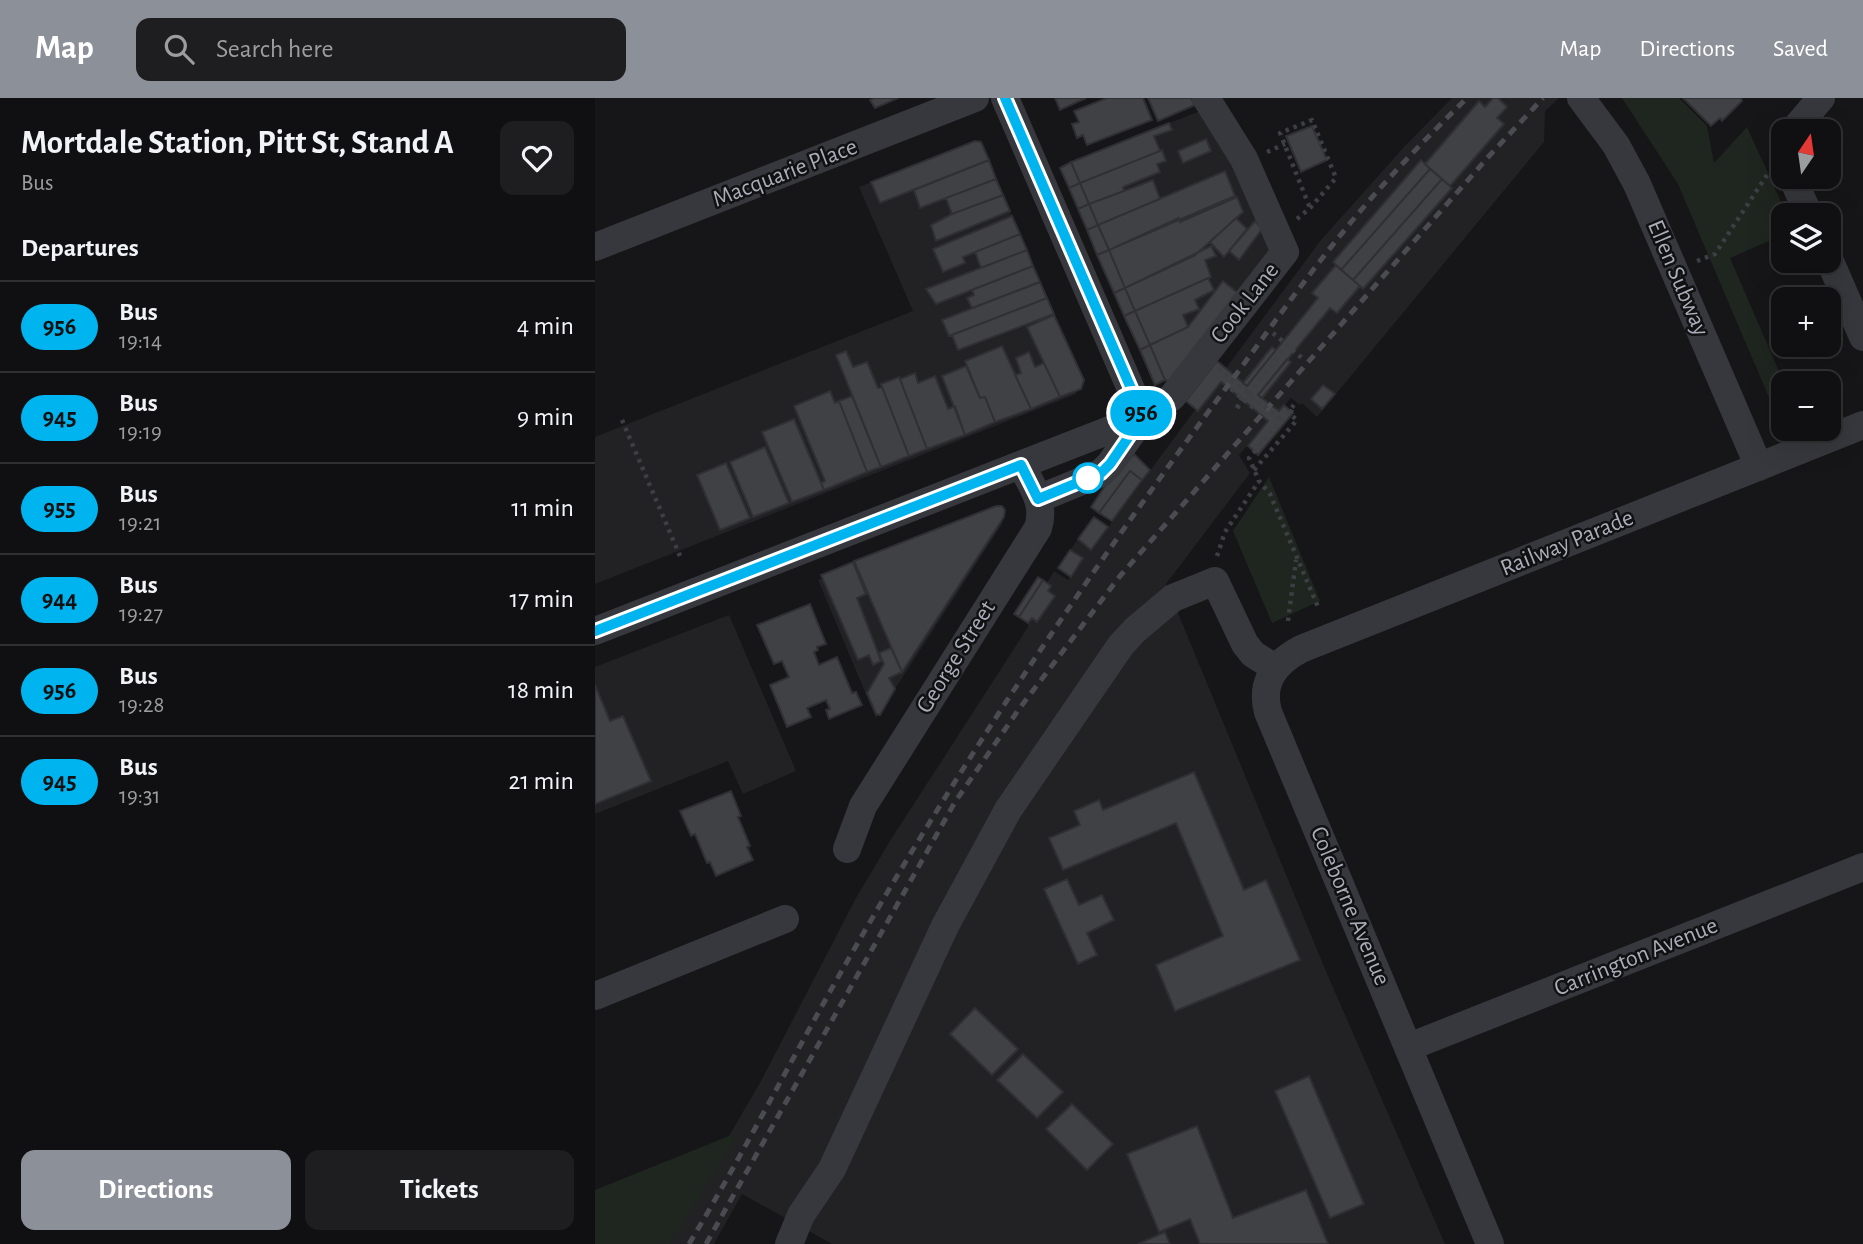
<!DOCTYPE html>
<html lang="en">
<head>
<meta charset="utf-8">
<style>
  body { margin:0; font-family:"Alegreya Sans",sans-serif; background:#1e1e20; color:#f1f3f6; height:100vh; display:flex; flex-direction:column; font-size:26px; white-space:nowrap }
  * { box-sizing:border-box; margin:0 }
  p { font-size:23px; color:#9c9d9f }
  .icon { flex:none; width:38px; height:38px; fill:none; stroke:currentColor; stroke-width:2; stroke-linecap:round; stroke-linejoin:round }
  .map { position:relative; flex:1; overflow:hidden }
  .drawer { display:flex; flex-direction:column; background:#101012; width:595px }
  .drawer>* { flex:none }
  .badge { padding:0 14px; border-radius:23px; font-size:24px; line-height:46px }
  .needle { width:46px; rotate:13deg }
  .fabs { position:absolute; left:1176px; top:21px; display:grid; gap:14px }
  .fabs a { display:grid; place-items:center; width:70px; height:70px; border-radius:14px; background:#101012; box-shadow:0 7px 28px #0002,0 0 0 2px #303032; font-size:35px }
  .map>.badge { position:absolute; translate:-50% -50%; box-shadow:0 0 0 4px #fff }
  h2 { padding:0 21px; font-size:26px; line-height:63px }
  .round { display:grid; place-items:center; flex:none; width:74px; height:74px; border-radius:14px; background:#1e1e20 }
  .overview { display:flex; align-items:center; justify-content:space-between; height:119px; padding:0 21px }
  h1 { font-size:33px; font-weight:600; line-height:52px }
  .action { display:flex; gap:14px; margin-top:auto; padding:14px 21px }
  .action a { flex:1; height:80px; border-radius:14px; background:#8c9099; color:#fff; font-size:28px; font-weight:600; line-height:80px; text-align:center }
  .action a+a { background:#1e1e20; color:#f1f3f6 }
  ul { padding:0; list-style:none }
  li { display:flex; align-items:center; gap:21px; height:91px; padding:0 21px; border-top:2px solid #303032 }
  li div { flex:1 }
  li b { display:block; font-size:26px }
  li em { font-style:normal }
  li .badge { min-width:77px; font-weight:700; text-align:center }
  header { display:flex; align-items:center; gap:42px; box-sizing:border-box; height:98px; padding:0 35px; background:#8c9099; color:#fff }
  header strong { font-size:33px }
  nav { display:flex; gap:38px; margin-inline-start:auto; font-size:24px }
  .search { width:490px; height:63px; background:#1e1e20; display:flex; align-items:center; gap:18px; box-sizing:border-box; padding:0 24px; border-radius:14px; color:#9c9d9f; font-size:26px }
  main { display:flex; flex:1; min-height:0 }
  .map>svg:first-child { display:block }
</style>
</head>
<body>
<header>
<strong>Map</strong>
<div class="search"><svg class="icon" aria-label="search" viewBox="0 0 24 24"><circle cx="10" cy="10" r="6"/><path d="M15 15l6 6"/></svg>Search here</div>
<nav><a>Map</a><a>Directions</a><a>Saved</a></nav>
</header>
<main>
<section class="drawer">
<div class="overview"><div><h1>Mortdale Station, Pitt St, Stand A</h1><p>Bus</p></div><a class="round"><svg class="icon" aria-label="heart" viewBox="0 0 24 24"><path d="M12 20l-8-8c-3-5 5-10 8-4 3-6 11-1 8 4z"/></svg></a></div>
<h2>Departures</h2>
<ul>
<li><span class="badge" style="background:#00b5ef;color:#111">956</span><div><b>Bus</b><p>19:14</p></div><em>4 min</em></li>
<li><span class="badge" style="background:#00b5ef;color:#111">945</span><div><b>Bus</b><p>19:19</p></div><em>9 min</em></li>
<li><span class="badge" style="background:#00b5ef;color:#111">955</span><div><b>Bus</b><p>19:21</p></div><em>11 min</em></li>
<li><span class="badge" style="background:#00b5ef;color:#111">944</span><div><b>Bus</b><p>19:27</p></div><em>17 min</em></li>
<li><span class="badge" style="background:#00b5ef;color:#111">956</span><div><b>Bus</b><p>19:28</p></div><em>18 min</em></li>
<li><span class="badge" style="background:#00b5ef;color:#111">945</span><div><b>Bus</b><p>19:31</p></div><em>21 min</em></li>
</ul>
<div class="action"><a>Directions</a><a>Tickets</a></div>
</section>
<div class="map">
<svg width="1268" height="1146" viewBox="0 0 1268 1146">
  <rect width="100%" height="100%" fill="#161618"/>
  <path fill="#222225" d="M857 0H964L950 13 949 44 722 319 707 305 705 307 696 300 644 357 655 375 571 486 730 871 850 1146H237L147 1096 119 1146H46L134 1038 166 983 261 800 295 743 433 529V525L437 520 443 524 459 498 453 493 456 488 452 485 459 473 473 482 487 461 475 452 483 441 497 451 726 142 809 49Z
    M605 13 632 50 678 156 577 284 570 282 476 64Z
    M380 43 386 45 486 280 481 296 0 486V339L318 213 264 89Z
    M399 413 408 418 407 426 281 620 223 482Z
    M134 517 201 673 148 696 133 663 0 716V569Z"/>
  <path fill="#1e261f" d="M1027 0H1084L1112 28 1119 65 1152 29 1192 117H1188V137L1135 160 1189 285 1188 318 1181 316 1083 86Z
    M674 379 725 503 677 525 638 433Z
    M134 1038 141 1040 75 1146H0V1092Z"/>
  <path fill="#404145" stroke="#303034" stroke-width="2" d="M280 0H303L280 10 275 2Z
    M460 0H491L465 12Z
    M512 0H548L557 22 492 47 488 37 482 40 477 26 484 24 479 13Z
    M553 0H596L600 7 563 23Z
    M898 0H903L912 9 902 20 909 26 855 88 830 66 884 3 890 9Z
    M1088 0H1146L1147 3 1127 23 1125 20 1116 28Z
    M574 25 577 32 559 38 565 53 485 85 476 64Z
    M717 28 732 62 706 74 691 38Z
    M611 41 616 53 588 65 583 53Z
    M380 43 386 44 394 62 285 105 276 84Z
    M567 52 571 63 562 66 565 74 528 89 529 93 494 106 485 85Z
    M394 62 401 81 325 110 319 92Z
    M826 62 835 71 746 172 738 164Z
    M476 64 485 85 474 90 465 70Z
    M835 71 847 81 758 182 746 172Z
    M630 73 640 98 514 152 503 127Z
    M401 81 408 97 357 116 351 100Z
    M847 81 857 90 768 191 758 182Z
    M558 82 565 101 503 127 494 106Z
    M485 85 494 106 483 111 474 90Z
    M408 97 415 113 341 143 336 127 357 116Z
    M642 99 648 114 599 158 530 190 514 152 584 120 585 124Z
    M494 106 503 127 492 132 483 111Z
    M417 118 425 136 368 159 370 165 348 174 338 151Z
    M641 120 652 131 629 159 615 144Z
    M660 123 667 131 644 162 634 153Z
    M503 127 514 152 502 157 492 132Z
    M425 136 432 152 386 170 380 154Z
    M616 148 621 158 610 162 616 179 540 213 530 190Z
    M432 152 438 168 341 206 331 191Z
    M514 152 530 190 519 195 502 157Z
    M741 167 765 188 742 215 735 210 663 297 684 313 689 307 698 315 663 357 653 348 673 323 626 284 603 313 591 303 622 263 652 288 723 200 717 195Z
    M438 168 445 184 377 210 372 200 379 197 377 192Z
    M613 180 619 192 600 202 604 211 588 217 593 229 555 247 540 213Z
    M628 183 644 196 577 284 570 282 555 247 593 229Z
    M445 184 452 200 354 238 347 222Z
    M530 190 540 213 529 218 519 195Z
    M452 200 459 216 363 252 357 237Z
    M540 213 555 247 545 252 529 218Z
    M459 217 489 282 486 291 465 299 432 229Z
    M555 247 570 282 560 287 545 252Z
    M407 248 436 311 400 324 390 299 385 300 370 263Z
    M677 249 681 252 652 288 648 285Z
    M251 253 258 269 272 264 283 290 287 289 314 358 286 369 241 257Z
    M434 254 440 269 449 265 465 299 436 311 420 277 426 275 421 260Z
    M692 261 696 264 667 300 663 297Z
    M371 268 385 300 390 299 400 324 370 337 347 278Z
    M320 275 323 285 340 278 353 311 360 308 370 337 332 351 305 281Z
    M304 279 332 351 314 358 286 286Z
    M728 287 740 296 727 311 716 301Z
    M235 293 240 305 244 303 272 374 229 392 226 385 230 383 199 308Z
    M257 298 286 369 272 374 244 303Z
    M199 321 229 392 197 404 167 334Z
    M170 349 194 405 158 419 135 364Z
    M539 356 555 372 547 382 535 373 504 415 496 409 510 388Z
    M131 365 155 420 125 432 102 377Z
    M535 373 547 382 517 423 504 415Z
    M401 408H407L410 412 409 419 307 574 259 463Z
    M499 419 513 429 496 452 483 441Z
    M475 452 488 460 476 479 463 470Z
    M258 464 271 496 262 500 286 563 278 567 274 557 263 562 226 477Z
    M443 479 448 482 424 519 419 516Z
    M448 482 456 488 453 493 460 498 442 524 437 520 433 525 424 519Z
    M215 506 231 546 222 549 223 552 219 554 224 567 242 559 257 595 261 594 267 607 234 621 231 612 235 611 231 602 212 610 216 619 192 629 175 587 194 579 187 563 179 566 162 527Z
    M296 550 307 574 294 580 300 591 285 617 281 616 272 595 289 566 284 555Z
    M0 587 15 623 28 618 56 683 0 706Z
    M599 674 649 792 671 782 705 862 580 913 561 867 628 838 581 725 468 772 454 740 485 727 479 713 504 702 508 712Z
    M136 693 146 718 143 719 155 748 152 749 158 762 121 778 115 764 112 765 100 736 96 738 85 713Z
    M472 781 484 807 507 797 519 822 492 835 502 857 483 866 449 791Z
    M380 910 423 951 397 977 355 936Z
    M428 956 468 994 442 1020 402 982Z
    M714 978 769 1106 735 1120 680 993Z
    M477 1006 518 1046 492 1072 451 1031Z
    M602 1028 638 1120 711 1092 733 1146H605L595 1121 564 1134 532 1056Z
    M570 1134 575 1146H543Z"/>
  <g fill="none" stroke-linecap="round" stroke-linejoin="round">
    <path stroke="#3d3f44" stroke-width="4.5" stroke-dasharray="3.5 5" stroke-linecap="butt" d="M672 54 690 46
      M702 121 715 110 741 80 717 22 685 35 715 110
      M1102 163 1120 156 1172 77
      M678 235 708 261
      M636 291 662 313
      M654 296 692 247
      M699 307 654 360 664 383 675 396 723 509
      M642 310 647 300
      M27 322 85 458
      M659 372 702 322 695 316 697 311
      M622 458 630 434 664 383
      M693 523 701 462"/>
    <path stroke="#37383d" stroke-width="28" d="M410 0 548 319
      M986 0 1021 47 1042 86 1164 369
      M1198 33 1226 0
      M1197 79 1214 117
      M0 149 380 0
      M1234 161 1268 239
      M443 401 506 375 515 366 548 319
      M0 533 548 319 577 299 690 154 649 61 611 0
      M252 751 268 708 443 430C451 406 437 388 426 367
      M0 898 190 821
      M814 949 1268 769
      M194 1146 206 1117 237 1071 350 828 413 712 526 547 540 532 578 500 620 483 650 546 658 556 680 570
      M895 1146 673 614C665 584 680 565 706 551L1268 327"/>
    <path stroke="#4a4c52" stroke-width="5" stroke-dasharray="9 7" stroke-linecap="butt" d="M94 1146C153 1048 204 946 261 848 375 650 503 461 640 278 673 233 705 188 740 144 780 93 826 45 872 0
      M111 1146 360 704 424 611 525 478 895 57 948 0"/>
    <path stroke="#3d3f44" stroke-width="4.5" stroke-dasharray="3.5 5" stroke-linecap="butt" d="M623 271 685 321
      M642 310 654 296"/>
  </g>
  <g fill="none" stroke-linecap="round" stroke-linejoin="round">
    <g stroke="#fff" stroke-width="16">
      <path id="line" d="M0 533 426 367 443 401 506 375 515 366 548 318 410 0"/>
    </g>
    <use href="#line" stroke="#00b5ef" stroke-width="10"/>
  </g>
  <circle fill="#fff" stroke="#00b5ef" stroke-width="3.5" cx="493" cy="380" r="14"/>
  <g text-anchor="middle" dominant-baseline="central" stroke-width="5" stroke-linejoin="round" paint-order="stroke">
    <g font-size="24" fill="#a8adb8" stroke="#111113">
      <text transform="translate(190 75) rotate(-21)">Macquarie Place</text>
      <text transform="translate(1083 180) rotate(67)">Ellen Subway</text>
      <text transform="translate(650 205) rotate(-52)">Cook Lane</text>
      <text transform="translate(972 445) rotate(-22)">Railway Parade</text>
      <text transform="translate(361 559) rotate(-58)">George Street</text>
      <text transform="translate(755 808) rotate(67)">Coleborne Avenue</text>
      <text transform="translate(1041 859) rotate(-22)">Carrington Avenue</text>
    </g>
  </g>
</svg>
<div class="fabs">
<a><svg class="needle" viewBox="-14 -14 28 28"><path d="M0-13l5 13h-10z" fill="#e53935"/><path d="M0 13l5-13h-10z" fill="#9c9d9f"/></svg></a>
<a><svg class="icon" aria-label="layers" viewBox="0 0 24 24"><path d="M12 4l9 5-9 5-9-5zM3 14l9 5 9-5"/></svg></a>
<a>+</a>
<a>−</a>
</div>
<b class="badge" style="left:546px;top:315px;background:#00b5ef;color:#111">956</b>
</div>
</main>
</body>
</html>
